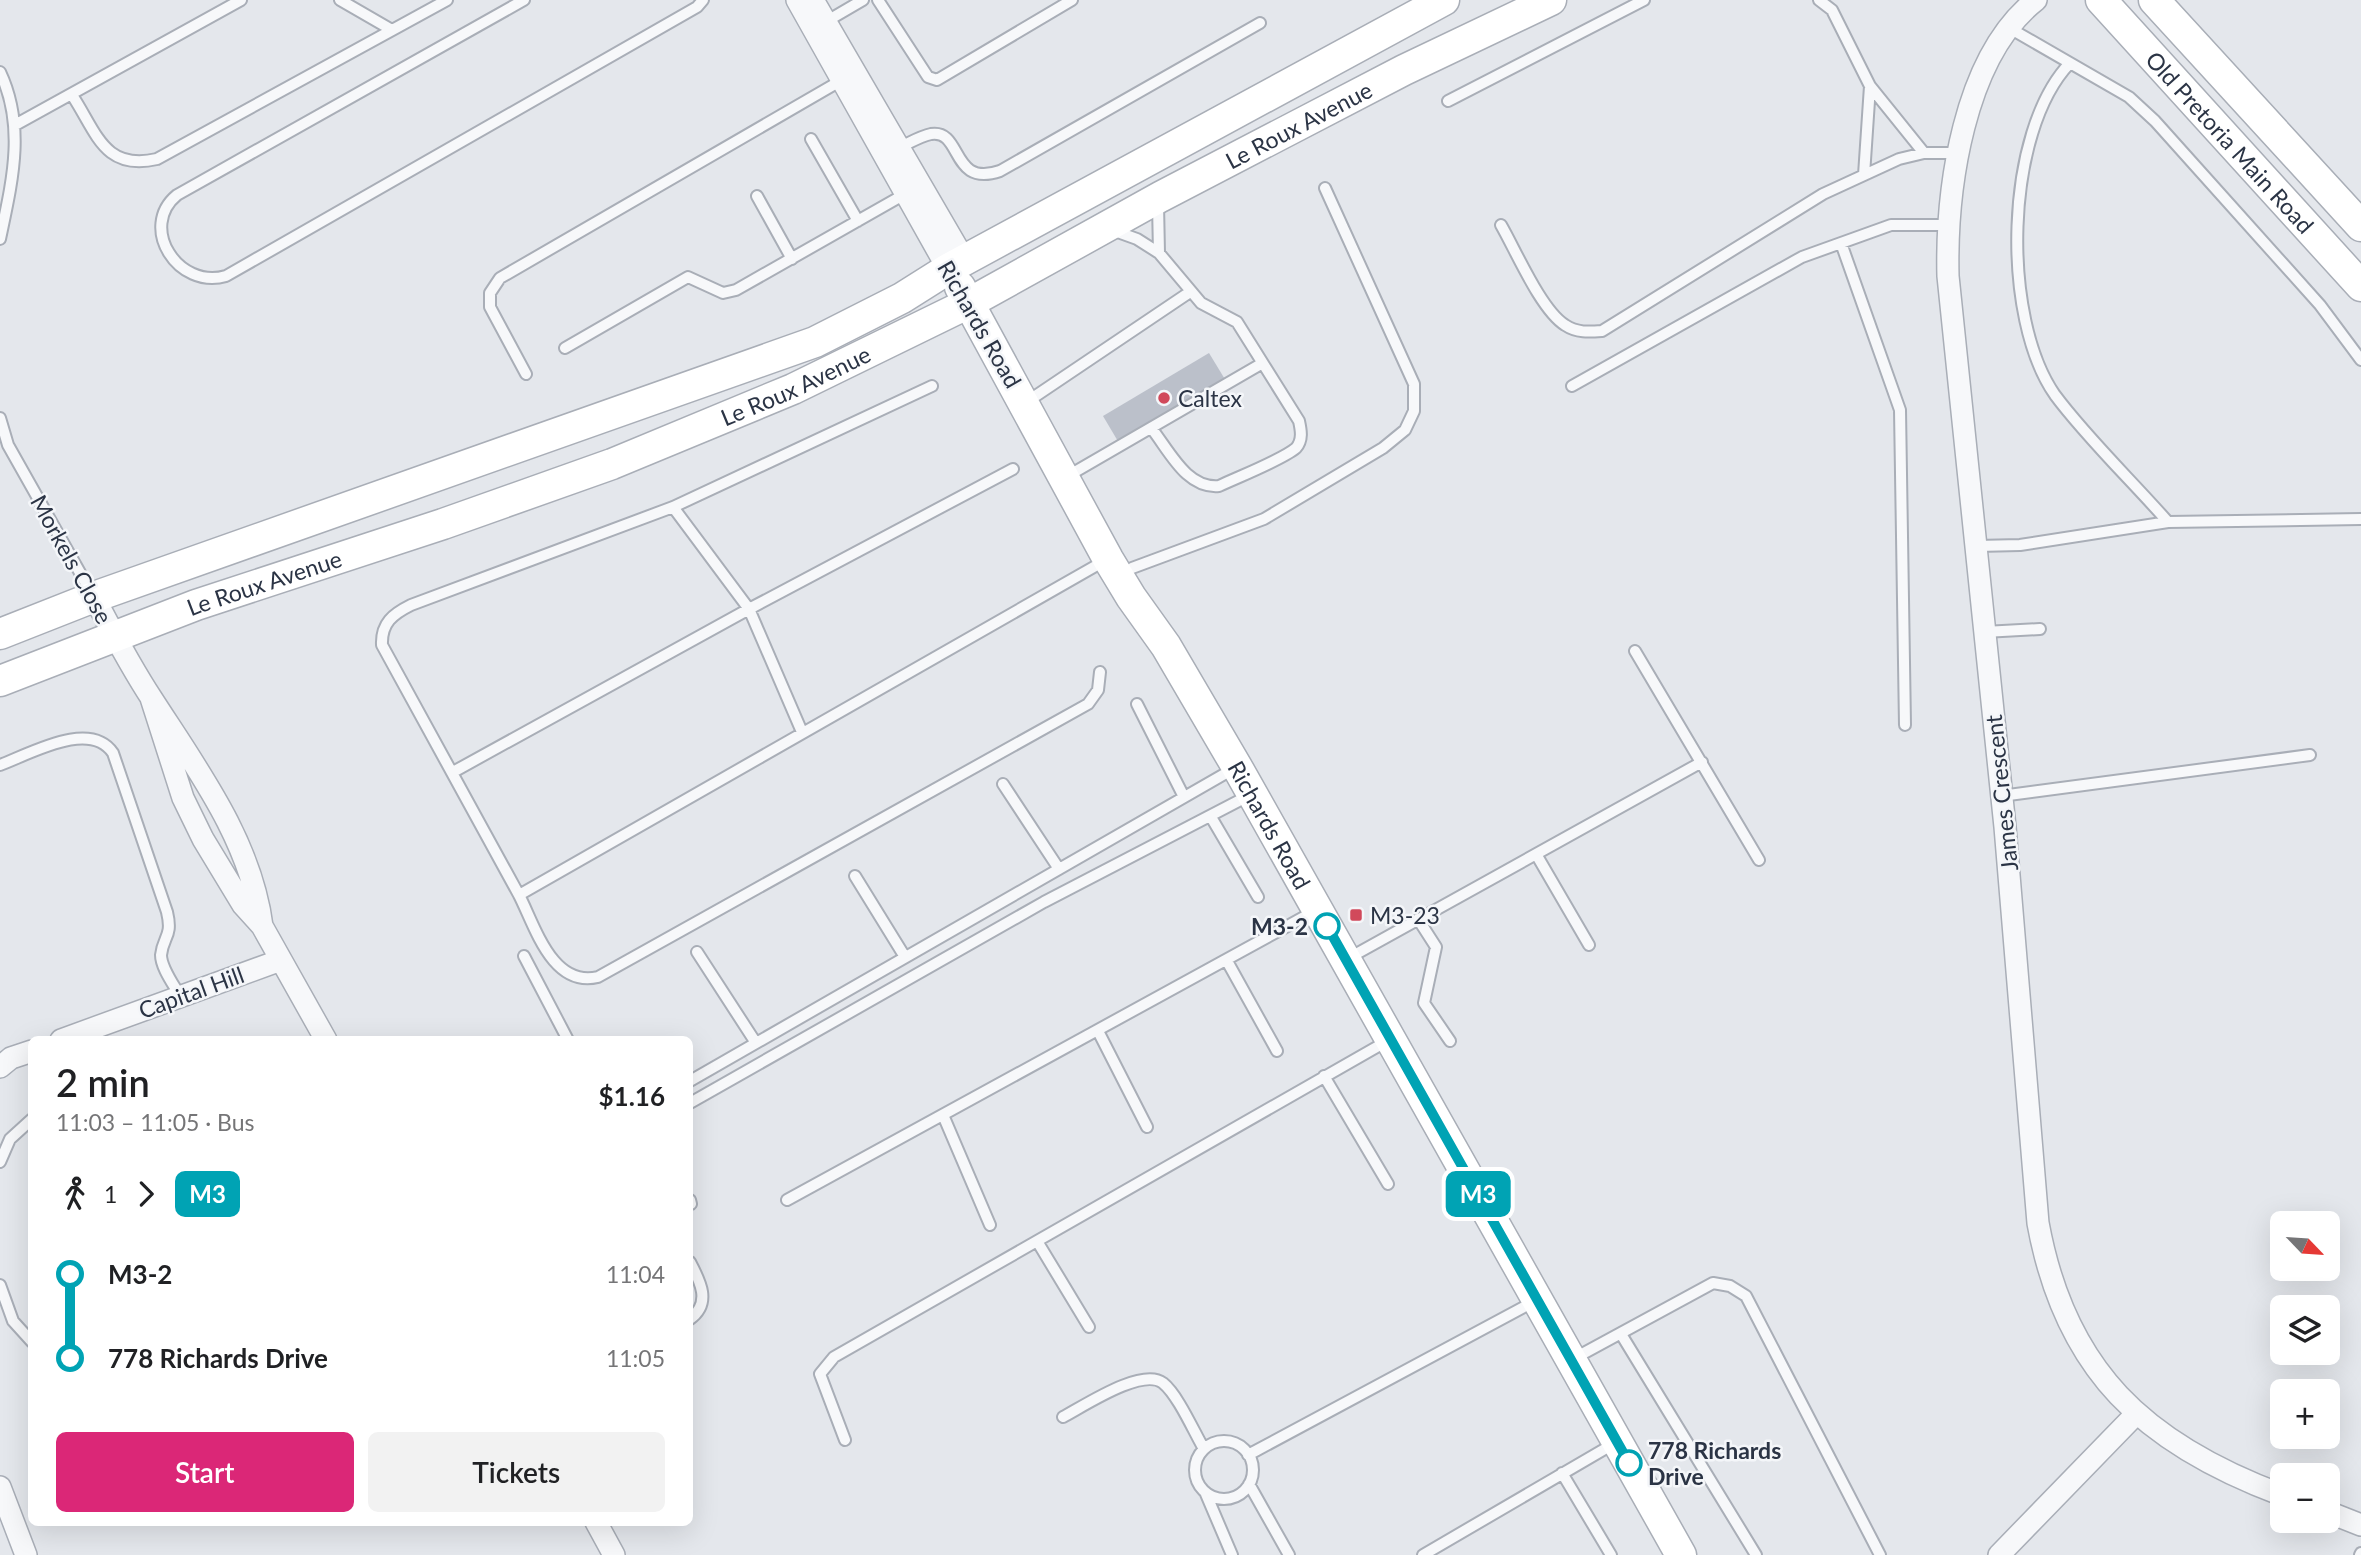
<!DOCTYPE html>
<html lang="en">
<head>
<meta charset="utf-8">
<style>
  body { margin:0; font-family:Lato,sans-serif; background:#f2f2f2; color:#202124; height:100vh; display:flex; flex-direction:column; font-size:26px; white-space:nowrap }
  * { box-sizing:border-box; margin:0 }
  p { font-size:23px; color:#757577 }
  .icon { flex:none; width:38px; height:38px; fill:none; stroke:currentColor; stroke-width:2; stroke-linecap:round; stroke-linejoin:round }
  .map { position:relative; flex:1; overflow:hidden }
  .side { position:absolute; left:28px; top:1036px; width:665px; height:490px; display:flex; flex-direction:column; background:#fff; border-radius:10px; box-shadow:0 7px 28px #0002 }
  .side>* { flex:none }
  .badge { padding:0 14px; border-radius:10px; font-size:24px; line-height:46px }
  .needle { width:46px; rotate:115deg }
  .controls { position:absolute; left:2270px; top:1211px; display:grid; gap:14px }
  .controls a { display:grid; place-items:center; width:70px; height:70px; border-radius:10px; background:#fff; box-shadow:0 7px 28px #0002; font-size:35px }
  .map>.badge { position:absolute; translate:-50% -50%; box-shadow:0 0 0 4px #fff }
  .legs { display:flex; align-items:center; gap:10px; height:77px; padding:0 28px; font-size:23px }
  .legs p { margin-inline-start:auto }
  .headline { display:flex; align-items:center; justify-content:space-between; height:119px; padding:0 28px }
  h1 { font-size:38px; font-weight:600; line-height:52px }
  .action { display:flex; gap:14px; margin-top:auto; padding:14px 28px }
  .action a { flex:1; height:80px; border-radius:10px; background:#db2777; color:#fff; font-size:28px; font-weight:600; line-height:80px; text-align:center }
  .action a+a { background:#f2f2f2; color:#202124 }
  ul { padding:0 28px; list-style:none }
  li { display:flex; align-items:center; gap:24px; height:84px; font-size:26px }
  li i { display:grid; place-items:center; width:10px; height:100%; margin:0 9px; background:currentColor }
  li i::after { content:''; width:18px; height:18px; margin:-9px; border:5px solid; border-radius:50%; background:#fff }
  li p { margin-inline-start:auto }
  li:first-child i { background:linear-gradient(#0000 50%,currentColor 0) }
  li:last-child i { background:linear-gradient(currentColor 50%,#0000 0) }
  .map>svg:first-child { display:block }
</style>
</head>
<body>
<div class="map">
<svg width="2361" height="1555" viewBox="0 0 2361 1555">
  <rect width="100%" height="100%" fill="#e4e7ec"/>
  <path fill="#bbc0ca" d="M1209 353 1226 381 1119 443 1103 416Z"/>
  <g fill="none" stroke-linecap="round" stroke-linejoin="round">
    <g stroke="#a9aeb7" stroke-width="14">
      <path id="lane" d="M340 0 392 30
        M524 0 177 195C138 227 178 290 226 276L697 7 703 0
        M878 0 928 77 937 80 1072 0
        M1819 0 1832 10 1870 86 1924 153
        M827 21 863 0
        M2011 29 2129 97 2155 121 2320 305 2361 360
        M2070 63C2004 132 2001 318 2055 395 2086 437 2133 482 2168 522
        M0 72C26 127 12 182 0 239
        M72 95C97 133 104 171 157 159L447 0
        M1448 101 1644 0
        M15 125 241 0
        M811 139 858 221
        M900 147C909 143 921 136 931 134 963 129 950 188 1000 171L1260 23
        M1864 175 1870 86
        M757 196 792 259
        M1158 204 1159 253
        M1501 225C1516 251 1541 310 1565 325 1577 333 1589 332 1602 331L1823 194 1899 159 1924 153H1960
        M1112 230 1137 239 1159 253 1201 303 1237 322 1299 421C1301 430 1303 440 1296 448 1282 460 1238 477 1219 486 1187 489 1170 452 1152 429
        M1841 243 1900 410 1905 725
        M565 348 688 277 723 293 736 290 905 194
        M526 374 490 307V293L500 278 842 80
        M932 386 673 507 411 605C393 614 381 623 382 645L519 895 1106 560
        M1572 386 1802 257 1891 225H1946
        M1037 395 1190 292
        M0 418 8 445 92 594
        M1066 477 1261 364
        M673 507 749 609 802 732
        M1977 546 2020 545 2168 522 2361 519
        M1132 568 1264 519 1383 448 1405 430 1414 411V384L1325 188
        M1984 632 2040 629
        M1635 651 1759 860
        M1137 704 1184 797
        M0 765C30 754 90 719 113 753L167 912C173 937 163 936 161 955 161 968 174 985 180 996
        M453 772 749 609 1013 469
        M1003 784 1059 869
        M2001 796 2310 755
        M1211 817 1258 897
        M1536 854 1589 945
        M855 876 905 957
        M519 895C535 926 552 988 598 977L1088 704 1098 690 1100 672
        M1418 919 1436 947 1424 1003 1450 1041
        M697 952 756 1043
        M524 956 568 1040
        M1347 959 1702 762
        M1227 961 1277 1051
        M1098 1031 1147 1127
        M1324 1076 1388 1184
        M690 1081 1235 768
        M690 1103 1044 902 1250 795
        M943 1115 990 1225
        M0 1162 10 1139 32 1119
        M690 1200 691 1204
        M787 1200 1315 911
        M1037 1241 1089 1327
        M690 1262C700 1281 712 1303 690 1319
        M0 1285 13 1321 32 1342
        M1621 1334 1756 1555
        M1573 1359 1713 1283 1730 1286 1746 1296 1880 1555
        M1063 1417C1084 1406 1142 1367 1163 1383 1178 1395 1194 1432 1204 1449
        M845 1440 820 1374 834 1357 1389 1040
        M1195 1470a29 29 0 1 1 58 0a29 29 0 1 1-58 0Z
        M1248 1455 1535 1301
        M1562 1473 1611 1555
        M1249 1484 1289 1555
        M1206 1494 1232 1555
        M1423 1555 1615 1443
        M2360 1555 2361 1553"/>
    </g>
    <g stroke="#a9aeb7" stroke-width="24">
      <path id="street" d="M797 0 948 269
        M813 0 965 261
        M2036 0C1963 57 1946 190 1948 276L2005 827 2038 1223C2065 1371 2145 1444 2282 1495
        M94 597C112 631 130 666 152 699 197 769 251 841 262 926
        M151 698 183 798 203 839 243 905 262 926 326 1040
        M61 1040 281 960
        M0 1067 11 1058 32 1051
        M0 1487 26 1555
        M2328 1512 2361 1525
        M596 1522 614 1555
        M1999 1555 2136 1414"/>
    </g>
    <g stroke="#a9aeb7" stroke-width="33">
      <g id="secondary">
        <path id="s1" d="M2101 0 2361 286"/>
        <path d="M2154 0 2361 226"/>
        <path id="s2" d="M960 287 1108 559 1131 597 1166 646 1237 767 1681 1555"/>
        <path d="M0 634 94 597 815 342 902 298 948 269 1444 0"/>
        <path id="s3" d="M0 681 196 605 443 524 612 464 793 389 969 303 1160 197 1404 70 1551 0"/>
      </g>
    </g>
    <use href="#lane" stroke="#f7f8fa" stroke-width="10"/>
    <use href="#street" stroke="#f7f8fa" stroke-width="21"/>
    <use href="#secondary" stroke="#fff" stroke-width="30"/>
  </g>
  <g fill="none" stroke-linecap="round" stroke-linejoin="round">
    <g stroke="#fff" stroke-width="16">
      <path id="line-1" d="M1327 926 1629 1463"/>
    </g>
    <use href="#line-1" stroke="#00a3b4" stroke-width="10"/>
  </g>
  <g fill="#d1495b" stroke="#f4f6f9" stroke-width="2.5">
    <circle cx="1164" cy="398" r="7"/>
    <rect x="1349" y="908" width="14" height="14" rx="3.5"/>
  </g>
  <g fill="#fff" stroke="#00a3b4" stroke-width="3.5">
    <circle cx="1327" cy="926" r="12"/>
    <circle cx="1629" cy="1463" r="12"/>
  </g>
  <g text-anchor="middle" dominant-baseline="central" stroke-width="5" stroke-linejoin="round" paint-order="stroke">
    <g font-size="23" fill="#2b3445" stroke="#f4f6f9">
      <text stroke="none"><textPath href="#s3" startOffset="1416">Le Roux Avenue</textPath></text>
      <text stroke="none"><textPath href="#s1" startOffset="192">Old Pretoria Main Road</textPath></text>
      <text transform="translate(980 324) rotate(60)">Richards Road</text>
      <text stroke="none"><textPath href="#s3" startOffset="849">Le Roux Avenue</textPath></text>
      <text transform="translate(72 559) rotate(61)">Morkels Close</text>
      <text stroke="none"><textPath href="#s3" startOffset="282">Le Roux Avenue</textPath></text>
      <text transform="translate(2001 793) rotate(-96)">James Crescent</text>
      <text stroke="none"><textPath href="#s2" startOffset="621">Richards Road</textPath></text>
      <text transform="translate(191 992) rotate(-20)">Capital Hill</text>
    </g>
    <g font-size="23" fill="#2b3445" stroke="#f4f6f9" text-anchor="start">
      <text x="1178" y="398">Caltex</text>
      <text x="1370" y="915">M3-23</text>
    </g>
    <g font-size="23" font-weight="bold" fill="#2b3445" stroke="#f4f6f9" text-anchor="end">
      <text x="1308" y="926">M3-2</text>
      <text x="1648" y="1450" text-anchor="start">778 Richards<tspan x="1648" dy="26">Drive</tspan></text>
    </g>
  </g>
</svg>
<div class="controls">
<a><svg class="needle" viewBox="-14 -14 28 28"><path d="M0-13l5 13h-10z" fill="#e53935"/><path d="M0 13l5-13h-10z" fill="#757577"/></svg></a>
<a><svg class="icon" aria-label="layers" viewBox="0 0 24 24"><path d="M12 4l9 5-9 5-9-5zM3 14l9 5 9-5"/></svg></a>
<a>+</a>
<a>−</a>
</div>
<b class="badge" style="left:1478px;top:1194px;background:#00a3b4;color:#fff">M3</b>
<section class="side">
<div class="headline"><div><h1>2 min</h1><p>11:03 – 11:05 · Bus</p></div><b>$1.16</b></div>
<div class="legs"><svg class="icon" aria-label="walk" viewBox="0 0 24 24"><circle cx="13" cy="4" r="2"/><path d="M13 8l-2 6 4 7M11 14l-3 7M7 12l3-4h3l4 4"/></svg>1<svg class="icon" aria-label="forward" viewBox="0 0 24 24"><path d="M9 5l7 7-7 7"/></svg><b class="badge" style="background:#00a3b4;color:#fff">M3</b></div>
<ul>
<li><i style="color:#00a3b4"></i><b>M3-2</b><p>11:04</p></li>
<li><i style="color:#00a3b4"></i><b>778 Richards Drive</b><p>11:05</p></li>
</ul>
<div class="action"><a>Start</a><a>Tickets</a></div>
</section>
</div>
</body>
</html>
